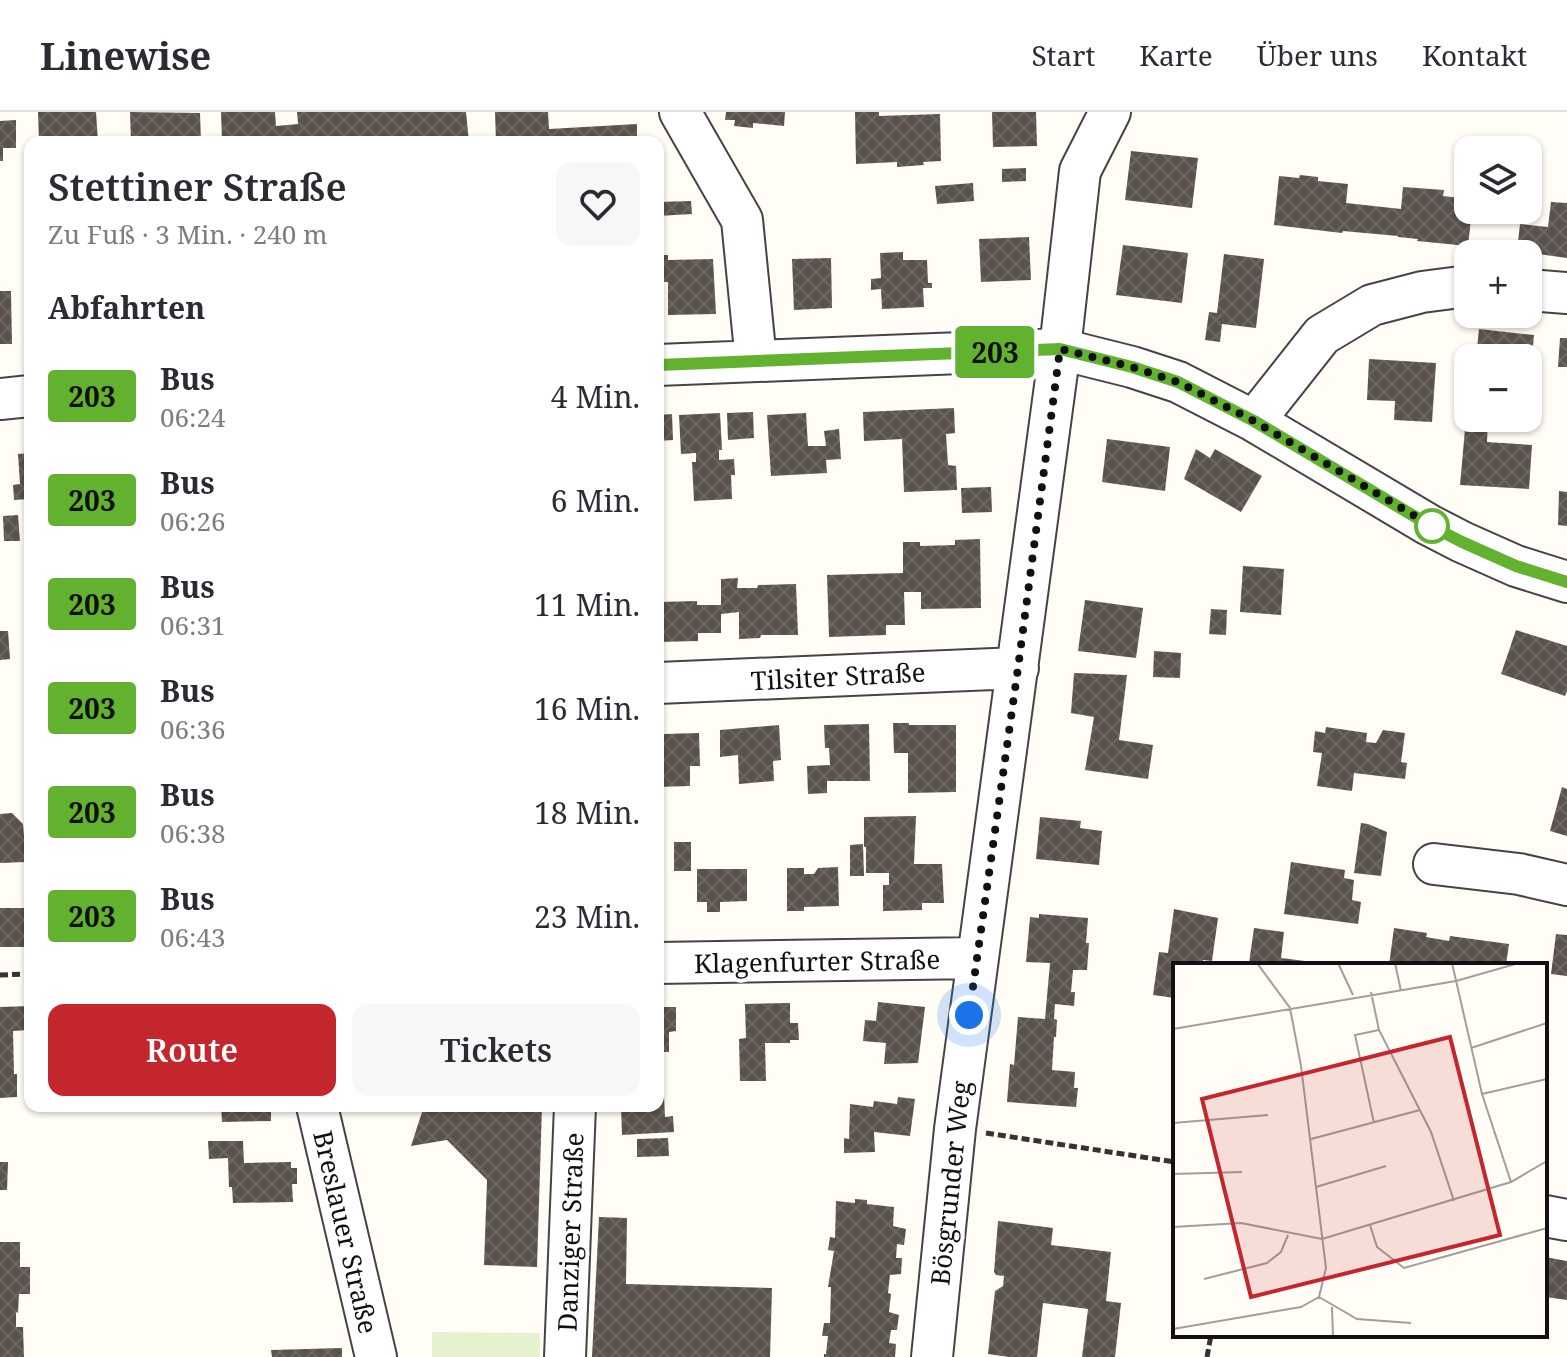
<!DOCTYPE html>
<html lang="de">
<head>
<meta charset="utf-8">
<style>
  body { margin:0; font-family:"Noto Serif",serif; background:#f7f7f7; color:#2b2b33; height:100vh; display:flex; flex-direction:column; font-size:30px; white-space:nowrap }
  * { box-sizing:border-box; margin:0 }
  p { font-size:26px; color:#7c7c81 }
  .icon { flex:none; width:44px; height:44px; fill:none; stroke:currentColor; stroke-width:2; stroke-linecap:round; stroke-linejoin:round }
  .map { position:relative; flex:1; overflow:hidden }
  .panel { position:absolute; left:24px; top:24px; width:640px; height:976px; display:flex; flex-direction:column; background:#fff; border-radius:16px; box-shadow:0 2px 6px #0004 }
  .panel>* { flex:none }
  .badge { padding:0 16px; border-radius:6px; font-size:28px; line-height:52px }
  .tools { position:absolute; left:1454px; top:24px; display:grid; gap:16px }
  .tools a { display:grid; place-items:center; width:88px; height:88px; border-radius:16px; background:#fff; box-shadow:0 2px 6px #0004; font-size:40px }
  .you { position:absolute; width:40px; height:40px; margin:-20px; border:6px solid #fff; border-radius:50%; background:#1a73e8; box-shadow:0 0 0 12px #1a73e833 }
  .map>.badge { position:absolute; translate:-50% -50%; box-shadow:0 0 0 4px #fff }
  h2 { padding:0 24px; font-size:30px; line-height:72px }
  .round { display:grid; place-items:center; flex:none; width:84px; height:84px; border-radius:16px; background:#f7f7f7 }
  .summary { display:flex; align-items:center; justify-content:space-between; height:136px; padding:0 24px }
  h1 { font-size:38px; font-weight:600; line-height:60px }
  .button { display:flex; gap:16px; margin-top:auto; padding:16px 24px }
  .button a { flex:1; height:92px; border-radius:16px; background:#c4262e; color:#fff; font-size:32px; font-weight:600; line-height:92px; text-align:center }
  .button a+a { background:#f7f7f7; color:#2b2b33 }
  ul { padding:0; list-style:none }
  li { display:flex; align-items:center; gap:24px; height:104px; padding:0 24px }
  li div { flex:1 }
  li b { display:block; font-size:30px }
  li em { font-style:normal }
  li .badge { min-width:88px; font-weight:700; text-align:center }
  header { display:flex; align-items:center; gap:48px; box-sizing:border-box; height:112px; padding:0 40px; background:#fff; border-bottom:2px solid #e1e1e2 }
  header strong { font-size:38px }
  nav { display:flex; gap:44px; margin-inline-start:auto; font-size:28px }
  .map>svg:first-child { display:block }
</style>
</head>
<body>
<header>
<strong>Linewise</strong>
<nav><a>Start</a><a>Karte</a><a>Über uns</a><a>Kontakt</a></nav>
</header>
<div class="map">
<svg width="1567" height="1245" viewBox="0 0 1567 1245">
  <defs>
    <pattern id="building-cross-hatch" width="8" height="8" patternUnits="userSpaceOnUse" patternTransform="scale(2)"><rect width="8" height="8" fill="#5a524d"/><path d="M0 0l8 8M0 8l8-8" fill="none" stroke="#6d6662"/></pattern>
  </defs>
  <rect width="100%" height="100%" fill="#fffdf5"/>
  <path fill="#e6f2cf" d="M432 1220 540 1221V1245H432Z"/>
  <path fill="url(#building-cross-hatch)" d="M38 0H96L98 30H39Z
    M130 0 200 1 201 30H131Z
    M221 0H275L276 14 298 12 297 0H466L469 30H222Z
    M495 0H548L549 17 637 12V30H496Z
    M726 0H785L784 14 753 11V16L734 14 735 8H725Z
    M855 0H879V4L940 2 941 49 923 50 924 53 897 55V50L856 52Z
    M992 0H1036L1037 34 993 35Z
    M16 8V36H3V49H0V9Z
    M1131 39 1198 46 1192 96 1125 88Z
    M1026 56V69L1002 70V57Z
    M1300 63 1318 65V69L1348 72 1346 91 1401 97 1403 75 1444 78 1443 84 1468 87V98H1472L1468 134 1417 129 1418 127 1398 125V124L1343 119 1342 121 1274 113 1279 64 1299 66Z
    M973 71 974 89 937 92 935 74Z
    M691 89 692 102 658 104V90Z
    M1551 90 1567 91V146L1517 139 1520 112 1548 115Z
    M1029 125 1031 168 981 170 979 127Z
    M1123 133 1188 141 1182 191 1116 183Z
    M903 140V148H927L928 171H932V176H923L924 195 882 197 881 177 871 178V167L881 166 880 141Z
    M1224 142 1264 147 1256 216 1222 212 1220 230 1205 228 1209 200 1217 201Z
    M658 143H668V148L713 147 716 202 668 203V170H658Z
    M831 146 832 196 794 198 792 147Z
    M0 179H11L12 232H0Z
    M1479 217 1534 223 1530 266H1528V246H1476Z
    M1560 226H1567V255H1558Z
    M1369 247 1436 251 1432 310 1394 308 1395 289 1367 288Z
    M954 296 955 321 946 322 948 353 956 354 957 378 904 380 902 327 864 329 863 300Z
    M753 300 754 326 728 328 727 301Z
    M720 301 722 338H719V348L734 347 735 363H731L732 387 694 389 692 350H696V341L681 342 679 303Z
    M806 301 808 334H826L824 319 839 317 841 347 826 348 827 361 771 364 767 303Z
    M672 302 673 328 658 329V303Z
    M1466 306 1488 307 1487 330 1532 333 1529 377 1460 373Z
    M1107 327 1170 335 1165 379 1102 370Z
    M1196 337 1210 346 1215 337 1262 364 1241 400 1184 367Z
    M30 341V387L14 388 13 373 20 372 18 342Z
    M991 375 992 400 962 401 961 376Z
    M1559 379 1567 380V414L1558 413Z
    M18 403 20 429H4L3 404Z
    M980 427 981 496 921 497V480H904L905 513H886V523L829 525 827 463 903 461V430H920V434L955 433V428Z
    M1243 454 1284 457 1281 503 1240 500Z
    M738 466 737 476H757L758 473 796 472 798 523H761L760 526 739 527V500L721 502V521H698V529L658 530V490L697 489V493H721V467Z
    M1085 488 1143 496 1136 546 1078 539Z
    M1211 497 1227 498 1226 523 1209 522Z
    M1516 518 1567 534V579L1565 584 1501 562Z
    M0 519H8L10 547 0 548Z
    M1154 539 1181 541 1180 566 1153 565Z
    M1074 561 1127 563 1119 628 1153 633 1148 667 1085 658 1094 605 1071 601Z
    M893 611H909V613H956V680L908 681V641H894Z
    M869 612 870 669H827V681L808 682 807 654 830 653 829 636H825L824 613Z
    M779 613 781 648 773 649 774 669 739 672 738 643 720 645V618Z
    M1326 615 1367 621 1366 630 1376 631 1383 618 1405 621 1401 650 1407 651 1405 667 1354 661 1352 679 1317 674 1322 641 1313 640 1315 619 1325 621Z
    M658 617H664V622L699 621 700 654H690V674L658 675Z
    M1562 675 1567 677V724L1550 719Z
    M12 701 23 712 26 750 0 751V702Z
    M916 704 914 752H942L944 791H922V798L883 799V773H889V761H866V735H864V705Z
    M1040 705 1081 709 1080 716 1102 719 1099 753 1036 747Z
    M1361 711 1368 712 1387 720 1381 764 1354 761Z
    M674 730H691V759H674Z
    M863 732 864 764H850V733Z
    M1291 750 1345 758 1344 766 1354 768 1352 788 1361 790 1358 812 1284 802Z
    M838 755 839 794 804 795V799H787V756H804V762H814L818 756Z
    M697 757H747V789L720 790V800H707V790H697Z
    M0 796H24V800H30V831H24V835H0Z
    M1174 797 1218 806 1212 849 1203 848 1202 853H1175V886L1153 883 1159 840 1168 841Z
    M1039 802 1088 806 1086 831H1089L1087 858H1073L1071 880H1075L1074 894 1055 892 1054 907 1057 908 1056 925H1054L1052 958 1075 960 1074 976H1078L1076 995 1007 990 1010 952 1014 953 1018 905 1045 907 1050 851 1026 850 1030 805 1039 806Z
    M1254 816 1284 820 1281 846 1321 851V853H1267L1249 851Z
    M1394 816 1427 821 1426 825 1449 829 1450 824 1509 832 1506 853H1389Z
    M1556 822 1567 823V864L1551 862Z
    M878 890 925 895 918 951 884 952 886 931 863 929 865 908 876 909Z
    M790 891V911H798L799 928H790V931H765L766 969H740L739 927 746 926 745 892Z
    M30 894V918L13 919 14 962H17V985L0 986V895Z
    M658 895H676V919L669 920V940H658Z
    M658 984H664L665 1005 673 1004 674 1020 622 1023 621 994H658Z
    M898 985 915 987 910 1024 874 1020 875 1040 844 1041V1026L849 1027 850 992 873 995 874 989 897 992Z
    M221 994H271V1009L222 1010Z
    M420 994H542L537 1155 484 1153 487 1068 447 1028 411 1034 423 997Z
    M668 1026 669 1044 637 1045V1027Z
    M208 1029H243L244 1051 291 1050V1056H297V1072H292L293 1090 233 1091 232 1075H229L228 1046 209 1047Z
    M0 1050H8L7 1078H0Z
    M855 1087 867 1088V1092L894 1095 893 1114 906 1117 904 1133 897 1132 896 1146H902L901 1162 890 1163 888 1181 891 1182 889 1200 899 1203 897 1218H891L889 1231 896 1232 895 1245H824V1242H826L828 1224H822L824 1211H830L831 1175H828L834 1139 828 1138 830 1125 835 1126 836 1089 855 1091Z
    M599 1105 627 1106 626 1172 772 1176 770 1245H592Z
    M998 1109 1053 1116 1051 1133 1111 1140 1106 1189 1121 1191 1115 1245H1082L1088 1197 1043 1191 1037 1245H1009L988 1242 995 1179 1003 1174 1004 1164 996 1163 994 1160Z
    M0 1130H20V1155H30V1182H19L18 1201 16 1200V1215H23L24 1245H0Z
    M1545 1145 1567 1149V1188L1545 1185Z
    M342 1236V1245H272L271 1238Z"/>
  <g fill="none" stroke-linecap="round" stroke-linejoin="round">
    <g stroke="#444" stroke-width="44">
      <path id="minor" d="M680 0 742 108 756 249
        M1528 178 1567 181
        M658 253 1060 237 1132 255 1178 270 1254 309 1429 413 1462 430 1516 454 1567 470
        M0 287 30 284
        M1254 309 1322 223 1372 193 1422 180 1468 174
        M658 571 1018 556
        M1434 752 1519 762 1567 773
        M658 851 977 846
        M317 994 376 1245
        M1545 1104 1567 1108
        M565 1245 575 994
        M932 1245 955 1017 1060 237 1080 59 1110 0"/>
    </g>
    <path stroke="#333" stroke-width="5" stroke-dasharray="8 4" stroke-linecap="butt" d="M0 863 30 862
      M986 1021 1175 1050
      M1207 1245 1211 1223"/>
    <use href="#minor" stroke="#fff" stroke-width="40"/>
  </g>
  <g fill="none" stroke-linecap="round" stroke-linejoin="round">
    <g stroke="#fff" stroke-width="18">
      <path id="line" d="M658 253 1060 237 1132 255 1178 270 1254 309 1429 413 1462 430 1516 454 1567 470"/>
    </g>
    <use href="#line" stroke="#62b22f" stroke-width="12"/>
    <path stroke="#111" stroke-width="8" stroke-dasharray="0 14.4" d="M969 903 1018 556 1060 237 1132 255 1178 270 1254 309 1432 414"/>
  </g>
  <circle fill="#fff" stroke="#62b22f" stroke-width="4" cx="1432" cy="414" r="16"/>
  <g text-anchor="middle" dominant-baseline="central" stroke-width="8" stroke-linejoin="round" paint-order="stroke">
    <g font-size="26" fill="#111" stroke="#fff">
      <text transform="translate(838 564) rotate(-3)">Tilsiter Straße</text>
      <text transform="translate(817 849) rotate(-1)">Klagenfurter Straße</text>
      <text transform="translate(950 1071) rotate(-84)">Bösgrunder Weg</text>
      <text transform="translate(346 1120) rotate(77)">Breslauer Straße</text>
      <text transform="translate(570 1120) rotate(-88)">Danziger Straße</text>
    </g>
  </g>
  <g transform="translate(1173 851)">
    <rect width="374" height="374" fill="#fffdf5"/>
    <path fill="none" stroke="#a09f9a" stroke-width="2" d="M84 0 117 45 128 103 153 305 146 334M165 0 180 32M222 0 228 28M279 0 309 131 338 219M198 29 206 67 258 169 281 238M0 66 283 18 346 0M298 85 374 60M309 131 374 116M0 160 95 152M201 160 182 72 206 67M138 176 247 147M0 211 69 209M143 224 213 203M197 262 204 284 231 305 374 265M0 264 68 260 149 276 338 219 374 198M31 316 94 300 108 289 115 272M146 334 184 356 238 360M159 344 160 374M0 366 128 344 146 334"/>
    <path fill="#c4262e" fill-opacity="0.15" stroke="#c4262e" stroke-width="4" d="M277 74 327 272 78 334 29 136Z"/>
    <rect width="374" height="374" fill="none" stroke="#111" stroke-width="4"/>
  </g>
</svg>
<div class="tools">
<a><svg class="icon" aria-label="layers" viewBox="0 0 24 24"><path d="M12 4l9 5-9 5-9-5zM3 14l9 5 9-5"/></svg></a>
<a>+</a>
<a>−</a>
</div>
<div class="you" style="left:969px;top:903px"></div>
<b class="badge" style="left:995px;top:240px;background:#62b22f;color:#111">203</b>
<section class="panel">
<div class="summary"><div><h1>Stettiner Straße</h1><p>Zu Fuß · 3 Min. · 240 m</p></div><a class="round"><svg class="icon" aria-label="heart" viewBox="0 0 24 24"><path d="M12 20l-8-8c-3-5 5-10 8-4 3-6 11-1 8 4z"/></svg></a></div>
<h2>Abfahrten</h2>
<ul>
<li><span class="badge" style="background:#62b22f;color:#111">203</span><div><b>Bus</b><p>06:24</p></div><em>4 Min.</em></li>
<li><span class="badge" style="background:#62b22f;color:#111">203</span><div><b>Bus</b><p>06:26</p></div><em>6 Min.</em></li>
<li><span class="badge" style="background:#62b22f;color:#111">203</span><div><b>Bus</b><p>06:31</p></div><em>11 Min.</em></li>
<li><span class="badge" style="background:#62b22f;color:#111">203</span><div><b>Bus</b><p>06:36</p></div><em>16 Min.</em></li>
<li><span class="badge" style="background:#62b22f;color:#111">203</span><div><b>Bus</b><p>06:38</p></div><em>18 Min.</em></li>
<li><span class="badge" style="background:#62b22f;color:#111">203</span><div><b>Bus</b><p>06:43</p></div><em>23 Min.</em></li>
</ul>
<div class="button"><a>Route</a><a>Tickets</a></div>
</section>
</div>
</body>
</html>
